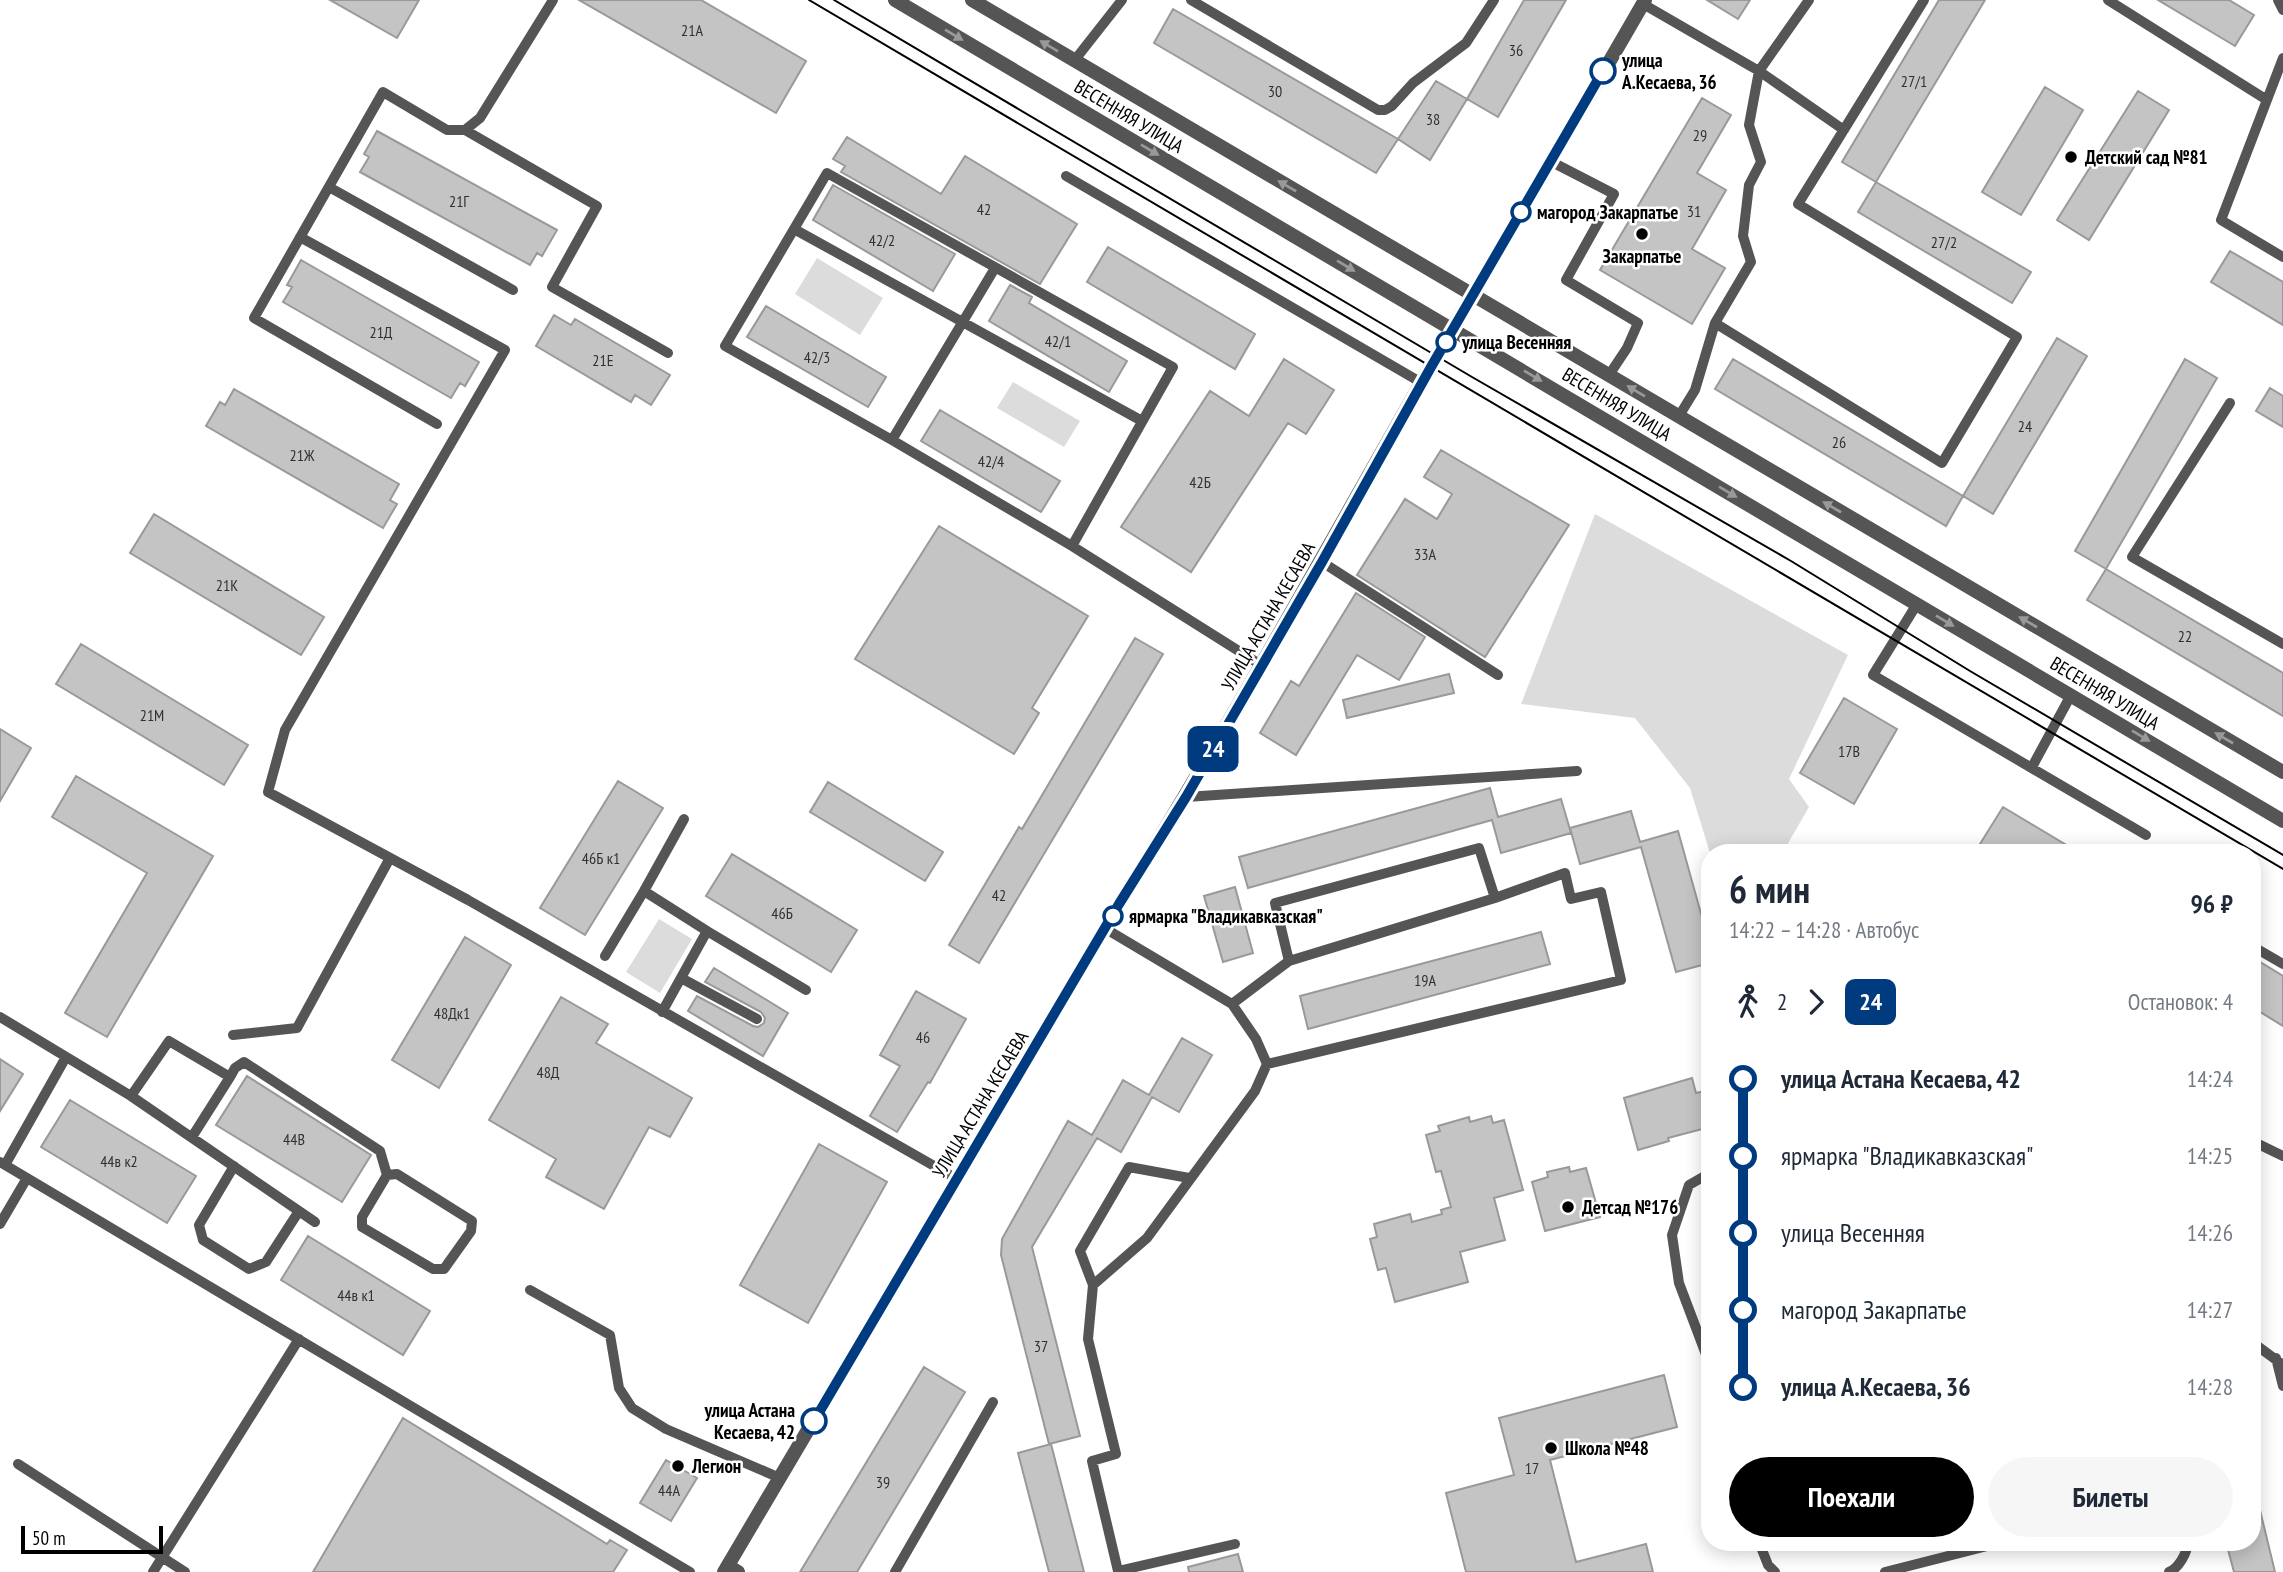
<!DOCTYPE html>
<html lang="ru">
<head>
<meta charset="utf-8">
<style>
  body { margin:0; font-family:"PT Sans Narrow",sans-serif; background:#f6f6f7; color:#1f2937; height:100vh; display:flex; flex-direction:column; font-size:26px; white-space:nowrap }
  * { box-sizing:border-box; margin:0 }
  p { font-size:23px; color:#747a83 }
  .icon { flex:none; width:38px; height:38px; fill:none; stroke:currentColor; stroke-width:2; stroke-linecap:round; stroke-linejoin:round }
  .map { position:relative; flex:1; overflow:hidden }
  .sheet { position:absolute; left:1701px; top:844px; width:560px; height:707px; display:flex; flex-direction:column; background:#fff; border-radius:28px; box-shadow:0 4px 18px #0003 }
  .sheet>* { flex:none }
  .badge { padding:0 14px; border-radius:10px; font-size:24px; line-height:46px }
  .scale { position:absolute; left:21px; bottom:18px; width:142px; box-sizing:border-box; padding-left:7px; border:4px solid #000; border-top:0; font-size:19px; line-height:24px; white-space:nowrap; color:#000; -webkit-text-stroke:5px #fff; paint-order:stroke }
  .map>.badge { position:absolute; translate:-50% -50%; box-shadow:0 0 0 4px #fff }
  .legs { display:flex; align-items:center; gap:10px; height:77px; padding:0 28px; font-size:23px }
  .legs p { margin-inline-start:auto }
  .summary { display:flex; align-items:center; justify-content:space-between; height:119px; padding:0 28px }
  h1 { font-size:38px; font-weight:600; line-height:52px }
  .primary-button { display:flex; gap:14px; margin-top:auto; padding:14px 28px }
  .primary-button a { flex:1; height:80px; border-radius:42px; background:#000; color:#fff; font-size:28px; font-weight:600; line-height:80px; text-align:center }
  .primary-button a+a { background:#f6f6f7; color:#1f2937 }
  ul { padding:0 28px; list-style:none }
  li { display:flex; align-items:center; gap:24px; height:77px; font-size:26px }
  li i { display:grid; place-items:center; width:10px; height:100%; margin:0 9px; background:currentColor }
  li i::after { content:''; width:18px; height:18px; margin:-9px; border:5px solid; border-radius:50%; background:#fff }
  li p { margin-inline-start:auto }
  li:first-child i { background:linear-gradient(#0000 50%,currentColor 0) }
  li:last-child i { background:linear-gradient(currentColor 50%,#0000 0) }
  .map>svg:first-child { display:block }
</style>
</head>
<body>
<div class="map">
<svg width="2283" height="1572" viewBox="0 0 2283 1572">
  <rect width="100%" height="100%" fill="#fff"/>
  <path fill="#dcdcdc" d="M817 258 883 298 860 335 795 294Z
    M1013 382 1080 421 1064 447 997 408Z
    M1595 514 1848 655 1789 779 1809 807 1783 852 1710 853 1690 788 1635 718 1521 704Z
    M659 919 692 939 660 993 626 972Z"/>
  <path fill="#c4c4c4" stroke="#999" stroke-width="2" d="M330 0H419L397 38Z
    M579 0H701L806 61 776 113Z
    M1524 0H1566L1498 117 1467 99Z
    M1707 0H1750L1738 19Z
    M1939 0H1985L1876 182 1842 162Z
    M2158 0H2229L2254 15 2235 46Z
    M1173 9 1398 139 1376 173 1154 43Z
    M1436 81 1467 99 1430 160 1398 139Z
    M2045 87 2083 110 2021 215 1982 192Z
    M2138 91 2169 110 2089 240 2057 220Z
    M1702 98 1731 115 1697 173 1726 190 1692 249 1725 268 1692 324 1600 270Z
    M377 131 557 230 542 256 537 253 530 265 360 172 369 157 364 154Z
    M847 137 941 194 965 156 1077 224 1040 284 841 172 845 166 833 159Z
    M1876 182 2031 272 2012 303 1858 212Z
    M833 185 955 254 933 291 813 220Z
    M1108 247 1255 334 1235 369 1087 282Z
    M2230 251 2283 282V325L2211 282Z
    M301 260 479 362 465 386 460 383 451 398 283 302 292 287 287 285Z
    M1010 285 1032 297 1029 303 1127 361 1109 392 989 321Z
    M766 306 886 377 868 407 747 337Z
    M554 315 571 325 575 319 670 375 651 405 635 395 631 402 536 346Z
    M2057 338 2087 356 1993 514 1963 496Z
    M1284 359 1334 390 1306 434 1288 423 1191 572 1121 527 1210 391 1249 416Z
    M1733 359 1963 496 1946 526 1715 389Z
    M2185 359 2217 378 2106 569 2075 551Z
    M2270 388 2283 396V427L2256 411Z
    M234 389 399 484 390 500 397 504 383 528 206 426 220 402 225 405Z
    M940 410 1060 481 1041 512 921 441Z
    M1441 450 1569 525 1485 657 1357 575 1405 499 1437 519 1452 494 1424 477Z
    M154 514 324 617 301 655 130 553Z
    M939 526 1088 616 1032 708 1039 713 1014 754 855 659Z
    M2106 569 2283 673V716L2087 600Z
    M1356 593 1425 637 1399 680 1357 655 1296 755 1260 733 1291 681 1299 686Z
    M1135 638 1163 654 979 963 949 945 1019 827 1022 829Z
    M81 644 248 745 224 785 56 684Z
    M1449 674 1454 693 1347 718 1343 700Z
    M1844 698 1897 729 1854 804 1800 773Z
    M0 729 31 748 0 801Z
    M76 776 213 856 107 1037 65 1013 147 873 52 817Z
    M618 781 663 808 585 935 540 908Z
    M828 782 943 852 925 881 810 812Z
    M1490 788 1498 817 1561 799 1571 833 1501 853 1492 820 1248 888 1239 857Z
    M2003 807 2078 852H1975Z
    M1631 811 1640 842 1678 831 1710 946V963L1676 972 1641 847 1580 864 1570 828Z
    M732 854 857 930 831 972 706 896Z
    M1235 887 1253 953 1223 962 1204 896Z
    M1541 932 1550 964 1308 1029 1300 996Z
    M465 937 511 965 439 1088 392 1060Z
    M2252 957 2283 976V1026L2252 1007Z
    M714 968 788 1013 763 1056 688 1011 697 996 753 1026 758 1027 764 1023 765 1018 761 1012 705 982Z
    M916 991 966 1019 930 1083 928 1082 897 1132 870 1116 900 1066 880 1055Z
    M561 997 608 1024 596 1043 692 1098 670 1137 649 1127 604 1209 546 1177 556 1159 489 1120Z
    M1182 1038 1212 1055 1179 1112 1152 1097 1121 1152 1097 1138 1032 1247 1080 1436 1049 1444 1001 1255 1002 1239 1068 1121 1092 1135 1123 1080 1149 1095Z
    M0 1059 23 1074 0 1111Z
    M247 1076 371 1155 342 1202 216 1125Z
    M1692 1078 1696 1093 1710 1090V1127L1668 1138 1669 1141 1638 1150 1624 1098Z
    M70 1100 196 1176 167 1223 41 1147Z
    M1491 1116 1493 1123 1504 1120 1523 1190 1494 1198 1505 1240 1460 1252 1468 1282 1395 1302 1386 1268 1378 1270 1370 1239 1377 1237 1374 1224 1410 1214 1412 1222 1442 1214 1441 1210 1451 1207 1441 1171 1436 1172 1426 1135 1440 1131 1438 1126 1469 1117 1470 1122Z
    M819 1144 887 1182 808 1323 740 1285Z
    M1569 1167 1570 1172 1586 1168 1600 1217 1545 1231 1532 1182 1548 1177 1547 1172Z
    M308 1236 430 1311 403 1355 281 1280Z
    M924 1367 965 1392 857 1572H800Z
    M1664 1375 1677 1427 1550 1460 1576 1562 1646 1544 1653 1572H1466L1446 1493 1514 1475 1499 1418Z
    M403 1418 607 1544 610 1540 627 1550 613 1572H313Z
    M1051 1444 1084 1572H1049L1018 1453Z
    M666 1460 697 1478 671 1521 640 1503Z
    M2258 1502 2275 1572H2234L2226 1542H2252V1503Z
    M1238 1554 1243 1572H1189L1188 1567Z"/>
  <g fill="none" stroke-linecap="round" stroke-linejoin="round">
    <path stroke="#555" stroke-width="10" d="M1191 0 1378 110H1385L1392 106 1413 83 1466 43 1494 0
      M2108 0 2267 100
      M2278 0 2283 10
      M1643 4 1759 71 1844 130
      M2283 58 2221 220 2283 257
      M1074 61 1122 0
      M465 130 597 206 552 287 668 353
      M1550 161 1614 194 1566 280 1638 323 1627 348 1609 375
      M1066 176 1422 383
      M329 187 513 290
      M794 229 1142 421
      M300 237 505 350 285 730 268 792 468 900 957 1179
      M1715 323 1942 463 2017 337 1798 204 1924 0
      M2230 403 2132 557 2283 644
      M1679 416 1695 390 1715 323 1751 262 1743 236 1749 185 1761 162 1749 125 1759 71 1809 0
      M437 424 254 318 383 92 447 130H465L480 118 553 0
      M892 440 995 268
      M1072 546 892 440 725 346 827 173 1173 367 1072 546 1261 665
      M1322 562 1498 675
      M1917 604 1873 675 2146 835
      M2032 767 2071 695
      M1186 797 1577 771
      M644 891 684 819
      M1106 929 1232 1004 1256 1039 1267 1064 1255 1091 1147 1238 1093 1285 1088 1339 1116 1454 1092 1461 1118 1571 1235 1544
      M707 931 806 990
      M2252 946 2283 964
      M605 956 644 891 707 931 662 1012
      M1289 961 1495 898
      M681 978 757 1019
      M1232 1004 1289 961 1275 903 1479 848 1495 898 1565 873 1571 899 1601 892 1621 980 1267 1064
      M0 1017 131 1096 169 1041 230 1077 192 1137
      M233 1035 297 1028 390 858
      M230 1077 235 1068 244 1062 380 1151 387 1175 362 1217V1227L433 1269H444L471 1231 472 1221 397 1174 387 1175
      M131 1096 315 1222
      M2252 1141 2283 1156
      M0 1162 27 1178
      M5 1165 66 1057
      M234 1166 199 1225 203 1240 249 1269 266 1262 299 1211
      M1710 1173 1689 1185 1672 1235 1679 1283 1710 1365
      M0 1224 27 1178 690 1572
      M1093 1285 1080 1251 1129 1167 1189 1178
      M530 1290 610 1335 619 1388 632 1408 666 1429 780 1478
      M2252 1342 2283 1365
      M2276 1358 2283 1386
      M18 1464 185 1572
      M1759 1542 1768 1565 1775 1572
      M153 1572 299 1339
      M895 1572 993 1402
      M1885 1572 2003 1542
      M2169 1572C2179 1568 2187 1553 2188 1542"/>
    <path stroke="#555" stroke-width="14" d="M728 1566 738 1572"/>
    <path stroke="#555" stroke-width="14" d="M895 0 2283 821
      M972 0 2283 772
      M724 1572 1119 904C1228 729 1327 548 1429 369 1500 246 1574 124 1645 0"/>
    <path stroke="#000" stroke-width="2" d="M809 0 2283 869
      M834 0 1472 377 1791 561 1970 671 2283 855"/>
  </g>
  <defs><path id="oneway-solid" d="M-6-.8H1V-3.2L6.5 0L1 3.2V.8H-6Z" transform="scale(1.75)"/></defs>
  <g fill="#999">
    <use href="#oneway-solid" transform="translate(954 35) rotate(31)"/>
    <use href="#oneway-solid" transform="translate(1049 46) rotate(-149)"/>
    <use href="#oneway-solid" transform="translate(1150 150) rotate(31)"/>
    <use href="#oneway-solid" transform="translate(1287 186) rotate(-150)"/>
    <use href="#oneway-solid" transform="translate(1346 266) rotate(31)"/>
    <use href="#oneway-solid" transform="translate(1533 376) rotate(31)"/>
    <use href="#oneway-solid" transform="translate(1636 391) rotate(-149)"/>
    <use href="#oneway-solid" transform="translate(1728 492) rotate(31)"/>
    <use href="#oneway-solid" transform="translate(1832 507) rotate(-150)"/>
    <use href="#oneway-solid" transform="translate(1945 621) rotate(31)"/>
    <use href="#oneway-solid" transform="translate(2028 622) rotate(-150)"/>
    <use href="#oneway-solid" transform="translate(2141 736) rotate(31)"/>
    <use href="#oneway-solid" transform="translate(2224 738) rotate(-150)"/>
  </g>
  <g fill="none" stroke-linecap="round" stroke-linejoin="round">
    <g stroke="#fff" stroke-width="16">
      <path id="line-1" d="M814 1421 1119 904 1186 797 1322 562 1431 367 1603 71"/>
    </g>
    <use href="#line-1" stroke="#003b80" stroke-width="10"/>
  </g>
  <g fill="#fff" stroke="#003b80" stroke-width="3.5">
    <circle cx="1603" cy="71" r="12"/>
    <circle cx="1521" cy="212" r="9"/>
    <circle cx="1446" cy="342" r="9"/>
    <circle cx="1113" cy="916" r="9"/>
    <circle cx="814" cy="1421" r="12"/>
  </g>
  <g fill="#000" stroke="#fff" stroke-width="2.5">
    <circle cx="2071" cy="157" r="7"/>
    <circle cx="1642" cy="234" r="7"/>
    <circle cx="1568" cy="1207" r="7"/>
    <circle cx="1551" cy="1448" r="7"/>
    <circle cx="678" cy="1466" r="7"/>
  </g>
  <g text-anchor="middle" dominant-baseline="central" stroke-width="5" stroke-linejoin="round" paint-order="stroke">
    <g font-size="16" fill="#313131">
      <text x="692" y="30">21А</text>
      <text x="1516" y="50">36</text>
      <text x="1914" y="81">27/1</text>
      <text x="1275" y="91">30</text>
      <text x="1433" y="119">38</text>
      <text x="1700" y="135">29</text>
      <text x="459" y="201">21Г</text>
      <text x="984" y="209">42</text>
      <text x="1694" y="211">31</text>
      <text x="882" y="240">42/2</text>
      <text x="1944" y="242">27/2</text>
      <text x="381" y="332">21Д</text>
      <text x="1058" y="341">42/1</text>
      <text x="817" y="357">42/3</text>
      <text x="603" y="360">21Е</text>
      <text x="2025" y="426">24</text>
      <text x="1839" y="442">26</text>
      <text x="302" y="455">21Ж</text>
      <text x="991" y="461">42/4</text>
      <text x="1200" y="482">42Б</text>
      <text x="1425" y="554">33А</text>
      <text x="227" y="585">21К</text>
      <text x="2185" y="636">22</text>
      <text x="152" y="715">21М</text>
      <text x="1849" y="751">17В</text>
      <text x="601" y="858">46Б к1</text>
      <text x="999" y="895">42</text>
      <text x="782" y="913">46Б</text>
      <text x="1425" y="980">19А</text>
      <text x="452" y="1013">48Дк1</text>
      <text x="923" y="1037">46</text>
      <text x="548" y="1072">48Д</text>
      <text x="294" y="1139">44В</text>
      <text x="119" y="1161">44в к2</text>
      <text x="356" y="1295">44в к1</text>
      <text x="1041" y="1346">37</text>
      <text x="1532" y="1468">17</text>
      <text x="883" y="1482">39</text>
      <text x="669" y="1490">44А</text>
    </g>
    <g font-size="19" font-weight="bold" fill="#000" stroke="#fff" text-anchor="start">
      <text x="1622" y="60">улица<tspan x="1622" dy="22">А.Кесаева, 36</tspan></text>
      <text x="1537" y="212">магород Закарпатье</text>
      <text x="1462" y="342">улица Весенняя</text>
      <text x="1129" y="916">ярмарка "Владикавказская"</text>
      <text x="795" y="1410" text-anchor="end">улица Астана<tspan x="795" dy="22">Кесаева, 42</tspan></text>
    </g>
    <g font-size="19" fill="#000" stroke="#fff">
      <text transform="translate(1129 116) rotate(31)">ВЕСЕННЯЯ УЛИЦА</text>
      <text transform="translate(1617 404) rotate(31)">ВЕСЕННЯЯ УЛИЦА</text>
      <text transform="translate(1268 616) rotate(-60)">УЛИЦА АСТАНА КЕСАЕВА</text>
      <text transform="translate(2105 693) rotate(31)">ВЕСЕННЯЯ УЛИЦА</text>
      <text transform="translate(980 1104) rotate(-59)">УЛИЦА АСТАНА КЕСАЕВА</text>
    </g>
    <g font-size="19" font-weight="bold" fill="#000" stroke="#fff" text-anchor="start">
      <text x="2085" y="157">Детский сад №81</text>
      <text x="1642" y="256" text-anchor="middle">Закарпатье</text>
      <text x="1582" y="1207">Детсад №176</text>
      <text x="1565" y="1448">Школа №48</text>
      <text x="692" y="1466">Легион</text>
    </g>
  </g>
</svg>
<div class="scale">50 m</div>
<b class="badge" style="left:1213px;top:749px;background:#003b80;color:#fff">24</b>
<section class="sheet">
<div class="summary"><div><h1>6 мин</h1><p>14:22 – 14:28 · Автобус</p></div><b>96 ₽</b></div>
<div class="legs"><svg class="icon" aria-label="walk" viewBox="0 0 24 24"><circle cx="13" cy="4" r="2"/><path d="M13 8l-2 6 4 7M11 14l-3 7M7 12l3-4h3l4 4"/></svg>2<svg class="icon" aria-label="forward" viewBox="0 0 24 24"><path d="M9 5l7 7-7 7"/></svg><b class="badge" style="background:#003b80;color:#fff">24</b><p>Остановок: 4</p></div>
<ul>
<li><i style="color:#003b80"></i><b>улица Астана Кесаева, 42</b><p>14:24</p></li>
<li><i style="color:#003b80"></i><span>ярмарка &quot;Владикавказская&quot;</span><p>14:25</p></li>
<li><i style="color:#003b80"></i><span>улица Весенняя</span><p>14:26</p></li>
<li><i style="color:#003b80"></i><span>магород Закарпатье</span><p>14:27</p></li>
<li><i style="color:#003b80"></i><b>улица А.Кесаева, 36</b><p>14:28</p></li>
</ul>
<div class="primary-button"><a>Поехали</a><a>Билеты</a></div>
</section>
</div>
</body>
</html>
